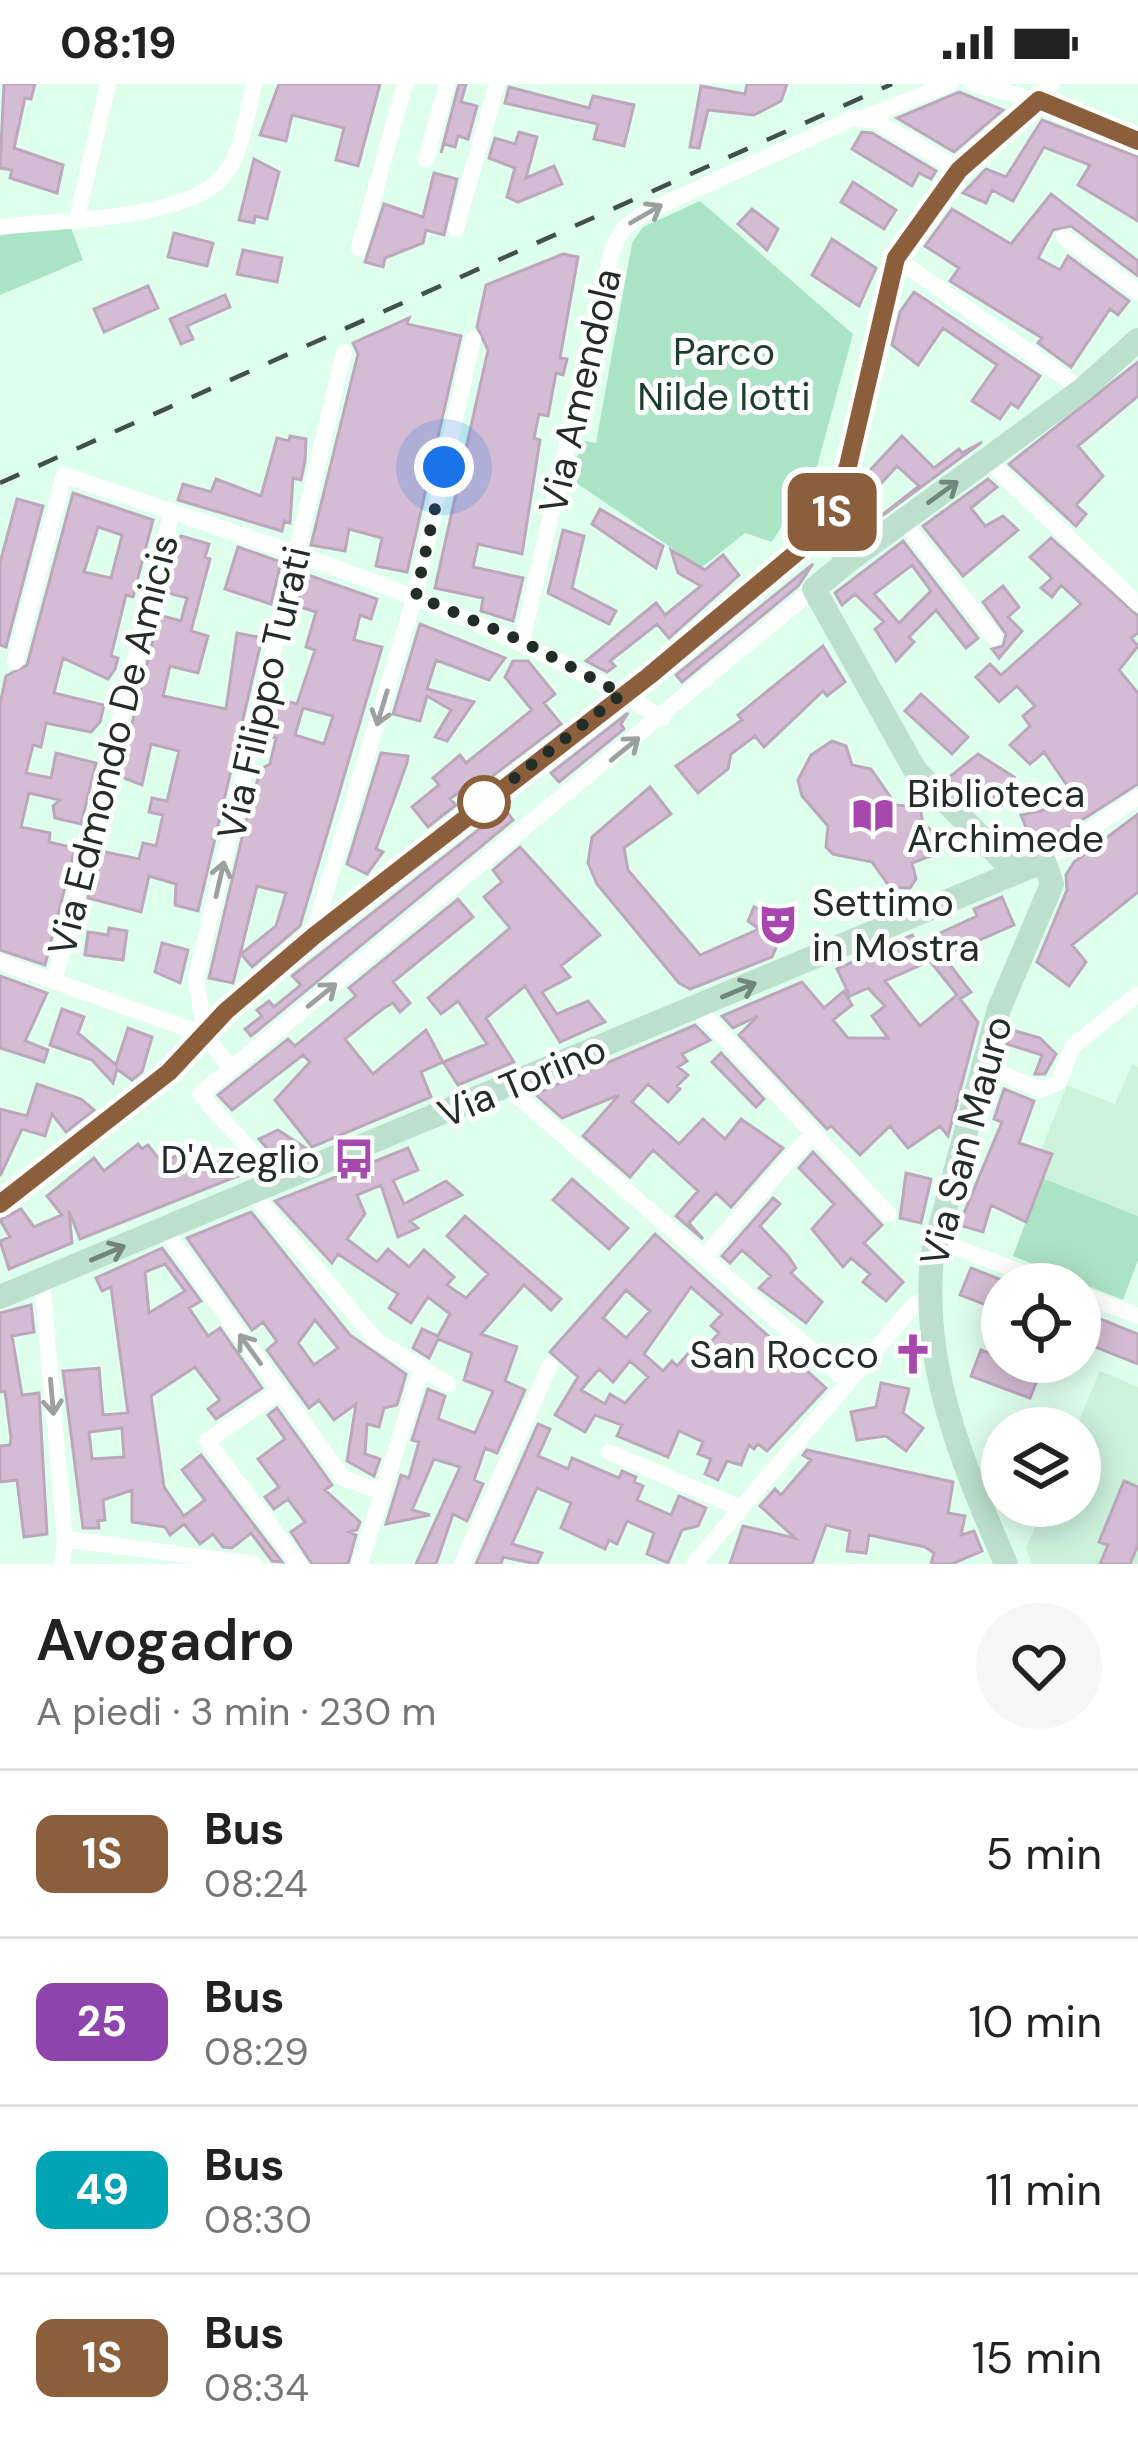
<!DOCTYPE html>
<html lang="it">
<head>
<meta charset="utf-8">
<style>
  body { margin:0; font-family:"DM Sans",sans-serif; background:#f6f6f6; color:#222; height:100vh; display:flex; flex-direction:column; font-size:45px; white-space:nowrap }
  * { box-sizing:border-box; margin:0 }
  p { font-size:39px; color:#767676 }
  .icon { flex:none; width:66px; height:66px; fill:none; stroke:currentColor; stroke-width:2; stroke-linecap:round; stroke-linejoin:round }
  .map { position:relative; height:1480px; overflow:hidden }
  .details { display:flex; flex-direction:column; background:#fff; flex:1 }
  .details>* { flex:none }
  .badge { padding:0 24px; border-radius:18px; font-size:42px; line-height:78px }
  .controls { position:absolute; left:981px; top:1179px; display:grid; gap:24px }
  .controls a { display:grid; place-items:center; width:120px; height:120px; border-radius:50%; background:#fff; box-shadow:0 6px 30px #0003; font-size:60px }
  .you { position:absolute; width:60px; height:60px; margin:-30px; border:9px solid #fff; border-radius:50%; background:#1a73e8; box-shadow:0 0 0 18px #1a73e833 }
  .map>.badge { position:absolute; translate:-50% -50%; box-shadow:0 0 0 6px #fff }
  .round { display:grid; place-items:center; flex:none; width:126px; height:126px; border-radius:63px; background:#f6f6f6 }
  .headline { display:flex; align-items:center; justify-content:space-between; height:204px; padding:0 36px }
  h1 { font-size:57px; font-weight:600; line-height:90px }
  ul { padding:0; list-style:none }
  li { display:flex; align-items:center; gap:36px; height:168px; padding:0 36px; border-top:3px solid #e0e0e0 }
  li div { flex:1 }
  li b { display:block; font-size:45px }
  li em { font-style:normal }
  li .badge { min-width:132px; font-weight:700; text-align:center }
  .status { display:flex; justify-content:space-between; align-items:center; height:84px; padding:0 60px; background:#fff; direction:ltr }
  .status svg { height:33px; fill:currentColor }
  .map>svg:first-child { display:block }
</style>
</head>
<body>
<div class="status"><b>08:19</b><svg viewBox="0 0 49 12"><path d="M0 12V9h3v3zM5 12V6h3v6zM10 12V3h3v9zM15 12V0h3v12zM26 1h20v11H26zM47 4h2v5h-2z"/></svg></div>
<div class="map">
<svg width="1138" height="1480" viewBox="0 0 1138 1480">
  <rect width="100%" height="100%" fill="#dfffed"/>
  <path fill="#ccf2dc" d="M1132 980 1138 983V1132L1042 1094 1052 1071 1041 1066 1067 1001 1115 1020Z
    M1100 1287 1138 1303V1480H1032L1026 1465 1043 1422H1080L1076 1344Z"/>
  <path fill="#abe3c5" d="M700 117 853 250 816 386 772 458 745 449 701 484 572 396 581 356 596 359 632 159 643 143Z
    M70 141 83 176 0 211V150Z
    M1042 1094 1138 1132V1176L1123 1216 1013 1172Z"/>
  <path fill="#d4bdd4" stroke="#bda7bd" stroke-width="3" fill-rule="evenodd" d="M4 0H35L31 15 25 14 14 64 63 81 57 109 10 94 12 86 0 84Z
    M279 0H380L358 82 336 76 344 44 292 31 286 57 260 51Z
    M459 0H466L461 18 477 22 468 55 458 52 455 63 444 60 441 69Z
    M747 0H787L781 17 754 31 708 26 699 64 690 63 701 2 745 10Z
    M509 3 589 24 593 12 634 21 624 62 594 55 598 40 505 19Z
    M959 8 1003 26 954 68 897 34Z
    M1042 36 1138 73V137L1078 101 1090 81 1044 63 1013 117 992 106 986 119 963 109 986 85 1006 93Z
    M519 48 537 53 526 94 554 82 562 100 518 118 507 113 515 84 489 74 495 54 515 60Z
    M862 48 872 49 936 87 931 95 919 89 912 102 852 65Z
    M254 75 279 88 267 135 255 132 254 139 239 136Z
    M434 89 457 95 444 151 426 146 423 159 385 174 383 183 365 178 384 120 423 133Z
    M853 98 896 126 884 145 841 118Z
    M1051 110 1138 177V192L1071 142 1053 146 1038 174 1060 186 1068 172 1129 217 1118 231 1110 225 1071 283 1038 259 1042 254 950 197 959 184 925 162 952 125 1011 160Z
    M752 125 778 145 767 166 738 140Z
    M174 149 213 159 207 182 168 173Z
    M832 155 876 184 859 222 812 191Z
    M243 166 282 174 277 198 237 190Z
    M563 170 578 173 560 274 567 275 563 291 556 289 548 332 539 330 534 354 540 356 522 470 478 460 473 483 523 494 513 537 481 527 483 514 435 504 488 266 477 243 486 201Z
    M148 202 158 224 104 248 94 225Z
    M914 208 1040 292 1018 324 1011 319 1000 335 972 317 997 281 943 244 918 281 892 261 900 228Z
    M225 211 230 223 187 242 193 255 181 260 170 235Z
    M409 234 407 240 461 252 407 488 376 482 382 454 349 445 345 467 311 461 358 270 353 259Z
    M1138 278V312L1078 362 1103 392 1076 421 1086 430 1076 442 1009 380Z
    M290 352 306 355 305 377 301 396 293 394 290 439 284 437 282 447 178 416 183 400 211 408 216 395 261 412 277 354 289 357Z
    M902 352 934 384 959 365 962 369 982 358 867 443 850 427 859 398ZM897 382 919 402 882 431 866 416Z
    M988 395 997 403 971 424 985 442 1003 432 1018 446 963 492 923 442Z
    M73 409 153 436 133 513 126 511 111 572 118 574 115 585 108 595 63 574 54 609 104 621 100 638 91 648 46 639 41 663 33 661 26 689 51 694 56 669 96 679 81 740 55 734 53 722 60 716 29 709 21 743 50 749 49 758 75 764 45 881 0 866V620L6 592 27 581ZM98 443 122 451 111 494 84 488Z
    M17 415 43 422 6 563 0 561V479Z
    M600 425 663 462 656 484 592 440Z
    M563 446 584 452 572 504 616 527 609 540 548 509Z
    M181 452 209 460 205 473 210 475 191 547 208 552 198 589 170 582 163 612 226 625 237 549 262 554 198 827 175 821 176 800 149 792 141 828 88 814 100 767 139 775 143 759 156 762 163 731 149 728 152 714 167 717 179 667 151 660 142 701 119 692 159 531 181 537 187 514 165 508Z
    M1051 454 1138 532V549L1131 554 1138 562 1119 586 1138 609V700L1071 743 1032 758 1021 731 1041 727 1071 707 1044 668 1030 680 1010 661 1030 642 1023 632 1035 622 1017 602 999 618 976 593 990 580 1001 591 1081 520 1061 501 1052 513 1041 504 1052 494 1030 473Z
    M903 457 978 554 966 564 936 526 909 553 914 558 896 577 875 545 884 538 855 510 842 521 835 509ZM912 481 931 507 899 539 874 510Z
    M238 463 281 478 271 520 225 505Z
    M671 466 705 486 723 471 739 491 669 554 657 540 610 577 615 582 607 588 586 577 656 519 665 531 701 502 678 489Z
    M813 480 798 502 682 598 676 591Z
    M305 490 377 515 371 535 360 531 354 556 382 563 300 842 252 883 241 870 276 842 286 809 257 802 233 899 209 894 249 724 261 685 270 680 276 654 266 651 275 614 297 620 315 566 306 563 316 528 297 522ZM303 624 333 632 324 660 295 651Z
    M1003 502 1019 523 1008 533 1022 547 999 574 992 565 1003 562 1006 550 983 518Z
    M420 540 505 574 489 596 436 576 427 605 474 618 447 657 435 653 451 626 427 612 420 637 393 630Z
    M823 562 845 598 827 612 823 607 764 663 755 652 731 670 728 685 698 709 676 682 742 636 738 631Z
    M513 577H528L555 610 544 619 561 640 482 700 477 694 450 715 456 721 428 743 412 723 439 701 433 694 460 671 466 679 532 626 505 593Z
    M921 610 968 653 952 670 905 627Z
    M628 629 621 640 624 645 559 698 551 689Z
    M832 657 846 662 852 681 871 685 896 721 920 723 923 740 938 752 936 770 912 779 916 795 910 804 890 803 872 778 833 770 826 763 828 742 802 712 798 696 811 671Z
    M381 669 408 672 407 679 376 765 383 768 367 790 347 780Z
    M978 670 1014 693 982 725 947 695Z
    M650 703 671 730 624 764 628 786 700 871 759 845 748 837 754 823 788 836 772 873 690 905 679 899 597 800 588 779 592 753Z
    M505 725 513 736 251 952 245 945 262 932 257 926 269 917 274 923 301 901 292 892Z
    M1138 730V808L1072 861 1086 878 1069 902 1037 878 1067 806 1066 791 1074 778Z
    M520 763 600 851 561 882 570 893 542 908 557 930 588 917 605 938 560 958 525 902 486 934 514 978 458 1001 443 978 487 960 458 917 441 930 428 914 510 844 484 813 502 798 493 786Z
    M1002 813 1014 841 943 872 971 908 960 915 978 938 948 1052 940 1042 908 1064 890 1042 860 1071 831 1042 827 1045 739 951 758 932 733 944 722 932 802 898 824 924 844 907 852 921 833 936 848 954H888L872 932 885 922 868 904 850 912 837 885 912 851 918 859 977 832 974 825ZM930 877 957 911 920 942 885 897Z
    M458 815 473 833 393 898 410 919 400 928 393 919 384 924 345 955 373 990 426 946 443 978 421 988 431 1013 312 1063 275 1016 310 978 303 971 232 1026 218 1011 288 955 295 962 356 912 349 904Z
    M109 844 127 847 123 876 85 871 88 848 108 851Z
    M162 859 188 866 180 899 155 888Z
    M0 892 47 909 25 957 48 966 44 978 0 964Z
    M62 925 84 933 78 949 116 981 128 944 152 953 142 988 132 996 117 985 113 999 92 976 50 961Z
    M695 941 710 956 682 970 687 977 678 983 688 991 677 1002 680 1005 668 1018 648 1000 632 1018 679 1060 703 1035 725 1055 741 1035 783 1064 731 1123 716 1109 689 1139 703 1155 676 1132 698 1107 653 1066 630 1093 583 1052 619 1011 562 1034 535 1010Z
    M1012 946 1040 954 1056 970 1045 990H1035L1042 971 1007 960Z
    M721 969 764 1015 756 1023 712 978Z
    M37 1000 81 1015 94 1026 66 1048 52 1030 45 1052 22 1045 0 1092V1025L27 1032Z
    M1004 1005 1034 1017 1019 1059 1052 1070 1026 1138 991 1121 983 1148 959 1141 1002 1038 994 1035Z
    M278 1046 307 1065 278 1077 259 1055Z
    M138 1060 142 1065 148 1061 162 1079 185 1067 192 1085 231 1069 248 1088 80 1155 69 1127 72 1159 9 1185 0 1157 10 1153 0 1136 21 1125 34 1143 62 1131 47 1112 94 1074 104 1087Z
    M408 1064 418 1086 393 1096 404 1120 446 1097 462 1111 410 1137 418 1144 398 1153 381 1101 357 1111 365 1130 347 1155 377 1178 388 1165 409 1183 424 1166 454 1193 447 1201 466 1214 488 1190 447 1152 465 1132 561 1215 551 1226 524 1201 481 1250 517 1263 505 1297 525 1306 497 1369 485 1364 474 1396 483 1400 467 1437 453 1430 436 1480H416L460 1383 434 1375 412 1426 430 1431 386 1440 401 1391 409 1394 419 1358 412 1356 428 1305 445 1312 438 1335 475 1349 493 1307 464 1296 472 1269 438 1255 429 1274 413 1264 422 1245 438 1252 450 1230 428 1213 411 1239 389 1224 398 1210 338 1170 332 1179 275 1117Z
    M813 1068 882 1141 864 1159 903 1198 886 1217 863 1198 870 1190 851 1174 843 1183 812 1145 834 1120 799 1084Z
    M906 1089 931 1095 921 1139 900 1134Z
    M572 1095 628 1144 609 1165 553 1116Z
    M773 1114 780 1120 760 1142 788 1172 796 1184 791 1189 822 1218 806 1239 759 1204 771 1192 742 1166 730 1179 722 1172Z
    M251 1128 350 1251 406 1290 397 1321 384 1324 379 1343 367 1340 365 1370 380 1375 374 1392 347 1377 356 1320 334 1336 319 1316 309 1324 267 1266 277 1257 263 1238 252 1246 187 1154ZM315 1236 338 1264 314 1281 298 1259Z
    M655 1150 826 1304 767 1367 758 1360 754 1365 749 1361 741 1381 727 1377 718 1396 705 1390 711 1375 698 1370 703 1358 679 1347 668 1373 617 1352 622 1341 595 1331 585 1348 555 1331 578 1293 550 1268ZM691 1203 722 1230 711 1242 719 1249 701 1269 694 1263 677 1282 672 1277 663 1287 644 1270ZM626 1206 650 1227 626 1254 603 1234ZM630 1277 648 1293 625 1319 610 1310 605 1320 581 1306 599 1285 613 1298Z
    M162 1164 201 1217 189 1224 208 1252 220 1244 262 1304 216 1335 208 1325 220 1316 195 1283 151 1312 164 1403 184 1432 205 1416 182 1386 201 1371 282 1478 272 1477 251 1449 232 1464 223 1463 213 1450 200 1460 184 1440 170 1451 165 1443 132 1438V1406L103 1416 105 1436 98 1437 99 1444H83L63 1287 99 1284 103 1331 128 1329 111 1203 102 1207 96 1194ZM165 1180 185 1207 149 1229 145 1188ZM122 1344 124 1373 92 1375 89 1348Z
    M971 1184 1002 1196V1227L960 1211Z
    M31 1221 34 1248 12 1252 22 1311 39 1309 47 1450 24 1453 17 1396 0 1398V1362L10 1361 11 1354 5 1307 0 1308V1229Z
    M1080 1227 1138 1250V1280L1080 1257Z
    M981 1266 1040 1289 1030 1314 971 1292Z
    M881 1299 909 1305 903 1329 923 1344 906 1367 886 1352 857 1356 851 1328 876 1323Z
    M277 1324 332 1401 325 1406 360 1438 357 1446 349 1448 356 1451 348 1480H312L291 1448 305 1438 288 1415 274 1425 265 1413 279 1403 258 1375 285 1355 268 1331Z
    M538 1340 550 1345 538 1372 568 1385 572 1374 619 1394 622 1387 636 1393 634 1398 643 1402 637 1416 671 1431 679 1412 706 1424 698 1442 682 1446 668 1479 647 1470 654 1449 627 1437 617 1460 609 1456 605 1465 561 1444 571 1419 537 1404 512 1460 542 1469 537 1480 503 1473 501 1480H476Z
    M807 1366 953 1398 948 1429 965 1432 961 1451 974 1447 982 1467 952 1480H931L934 1469 925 1463 869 1451 866 1469 847 1467 850 1447 826 1441 812 1480H730L743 1442 795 1454 760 1422 775 1405 781 1411 811 1376 803 1371Z
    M1124 1397 1138 1403V1461L1130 1480H1100L1108 1461 1099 1458Z"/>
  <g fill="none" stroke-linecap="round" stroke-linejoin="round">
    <path stroke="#fff" stroke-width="16" d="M973 0 1039 17 1052 0
      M866 33 949 0
      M426 75 447 0
      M77 134 108 0
      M0 143C57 136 189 137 225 90 243 67 247 28 254 0
      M456 145 497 0
      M1064 153 1138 208
      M359 164 405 0
      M896 174 1082 306
      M987 376 1138 520
      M903 437 994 553
      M522 557 612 166 623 145 644 129 854 34 876 37 959 86
      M15 578 64 391C275 464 468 518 663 634
      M1044 777 1138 713
      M313 850 415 512 473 255
      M0 878 205 951
      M55 895 172 427
      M697 924 888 1130
      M983 982 1041 1006 1059 998 1072 963 1138 910
      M231 985 814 505
      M507 1003 848 1298
      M278 1097 200 1010 231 985 205 951 196 894 344 268
      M252 1109 377 1257 448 1300
      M165 1146 343 1394 382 1408
      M936 1156 1053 1200
      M703 1174 813 1049
      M42 1197 65 1455 62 1480
      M1080 1210 1138 1232
      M280 1307 207 1357 299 1480
      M609 1368 740 1424
      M65 1455 254 1480
      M360 1480 421 1286
      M462 1480 550 1281
      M694 1480 912 1223 928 1213"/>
    <path stroke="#bde0ce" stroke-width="24" d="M828 443 848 477 814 505 915 686 1016 789
      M848 477 1082 306 1138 256
      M0 1120 169 988 226 927 314 852 649 592 828 443 847 382 896 174 959 86 1039 17 1138 57
      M0 1213 1044 777 1052 800 999 925 932 1173C921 1284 963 1380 1006 1480"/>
    <path stroke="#415048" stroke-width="4.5" stroke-dasharray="21 21" stroke-linecap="butt" d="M0 399 892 0"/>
  </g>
  <defs><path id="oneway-shaft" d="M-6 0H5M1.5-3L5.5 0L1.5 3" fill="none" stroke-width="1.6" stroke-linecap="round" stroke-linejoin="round" transform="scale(3)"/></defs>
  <g stroke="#9ca09e">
    <use href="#oneway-shaft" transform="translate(646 130) rotate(-30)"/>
    <use href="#oneway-shaft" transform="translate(382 624) rotate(107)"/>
    <use href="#oneway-shaft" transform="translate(625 665) rotate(-39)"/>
    <use href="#oneway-shaft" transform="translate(220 795) rotate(-77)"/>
    <use href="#oneway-shaft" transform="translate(322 911) rotate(-39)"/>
    <use href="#oneway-shaft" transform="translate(250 1265) rotate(-126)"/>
    <use href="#oneway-shaft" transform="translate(52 1313) rotate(85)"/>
  </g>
  <g stroke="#70867a">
    <use href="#oneway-shaft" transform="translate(943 408) rotate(-36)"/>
    <use href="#oneway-shaft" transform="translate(739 906) rotate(-23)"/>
    <use href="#oneway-shaft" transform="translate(108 1169) rotate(-23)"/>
  </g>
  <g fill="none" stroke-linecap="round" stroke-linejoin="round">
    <g stroke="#fff" stroke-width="27">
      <path id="line" d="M0 1120 169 988 226 927 314 852 649 592 827 443 848 382 896 174 959 86 1039 16 1138 57"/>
    </g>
    <use href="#line" stroke="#8b5e3c" stroke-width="18"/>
    <path stroke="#222d27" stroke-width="12" stroke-dasharray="0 21.6" d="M444 383 416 512 522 557 622 610 484 718"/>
  </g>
  <defs>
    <g id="library-bare" transform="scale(3.24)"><path d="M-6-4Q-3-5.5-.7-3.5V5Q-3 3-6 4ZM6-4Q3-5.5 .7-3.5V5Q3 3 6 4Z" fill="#a847ae" stroke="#fff" stroke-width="2.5" paint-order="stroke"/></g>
    <g id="theatre-bare" transform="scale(3.24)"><path d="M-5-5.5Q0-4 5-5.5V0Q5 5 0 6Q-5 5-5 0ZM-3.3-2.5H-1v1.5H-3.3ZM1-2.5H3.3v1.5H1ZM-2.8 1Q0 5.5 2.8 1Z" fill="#a847ae" stroke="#fff" stroke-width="2.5" paint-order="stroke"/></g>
    <g id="bus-bare" transform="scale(3.24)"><path d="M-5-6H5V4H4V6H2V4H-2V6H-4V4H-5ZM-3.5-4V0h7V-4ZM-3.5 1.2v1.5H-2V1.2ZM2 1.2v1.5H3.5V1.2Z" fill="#a847ae" stroke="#fff" stroke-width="2.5" paint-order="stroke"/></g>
    <g id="church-bare" transform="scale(3.24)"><path d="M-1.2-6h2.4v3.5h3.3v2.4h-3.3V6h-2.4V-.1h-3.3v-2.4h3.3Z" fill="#a847ae" stroke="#fff" stroke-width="2.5" paint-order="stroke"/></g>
  </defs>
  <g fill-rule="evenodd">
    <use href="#library-bare" x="873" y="731"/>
    <use href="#theatre-bare" x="778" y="840"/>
    <use href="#bus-bare" x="354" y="1075"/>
    <use href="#church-bare" x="913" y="1270"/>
  </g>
  <circle fill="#fff" stroke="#8b5e3c" stroke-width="6" cx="484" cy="718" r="24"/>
  <g text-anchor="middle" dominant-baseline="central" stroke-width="10" stroke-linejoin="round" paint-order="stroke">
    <g font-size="39" fill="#1a3d2c" stroke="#fff">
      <text x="724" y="267">Parco<tspan x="724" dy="45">Nilde Iotti</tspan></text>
    </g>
    <g font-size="39" fill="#222d27" stroke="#fff">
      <text transform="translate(580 307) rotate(-77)">Via Amendola</text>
      <text transform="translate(264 609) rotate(-77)">Via Filippo Turati</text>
      <text transform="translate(113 661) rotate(-76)">Via Edmondo De Amicis</text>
      <text transform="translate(522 997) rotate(-23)">Via Torino</text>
      <text transform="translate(966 1057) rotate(-75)">Via San Mauro</text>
    </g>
    <g font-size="39" fill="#222d27" stroke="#fff" text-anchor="start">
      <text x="907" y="709">Biblioteca<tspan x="907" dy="45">Archimede</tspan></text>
      <text x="812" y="818">Settimo<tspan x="812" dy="45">in Mostra</tspan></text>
      <text x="320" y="1075" text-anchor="end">D'Azeglio</text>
      <text x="879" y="1270" text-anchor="end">San Rocco</text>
    </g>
  </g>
</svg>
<div class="controls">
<a><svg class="icon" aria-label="locate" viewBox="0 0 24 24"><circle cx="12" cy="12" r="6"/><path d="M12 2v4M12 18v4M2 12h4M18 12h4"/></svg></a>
<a><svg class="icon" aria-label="layers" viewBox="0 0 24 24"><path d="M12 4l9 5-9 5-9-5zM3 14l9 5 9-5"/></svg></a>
</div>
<div class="you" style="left:444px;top:383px"></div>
<b class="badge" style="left:832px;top:428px;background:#8b5e3c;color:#fff">1S</b>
</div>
<section class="details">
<div class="headline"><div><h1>Avogadro</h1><p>A piedi · 3 min · 230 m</p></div><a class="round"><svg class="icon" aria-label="heart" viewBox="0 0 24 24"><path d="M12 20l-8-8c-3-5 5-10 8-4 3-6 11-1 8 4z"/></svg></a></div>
<ul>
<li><span class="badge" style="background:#8b5e3c;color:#fff">1S</span><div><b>Bus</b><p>08:24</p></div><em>5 min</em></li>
<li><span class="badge" style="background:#8e44ad;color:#fff">25</span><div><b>Bus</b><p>08:29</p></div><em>10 min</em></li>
<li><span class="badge" style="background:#00a3b4;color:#fff">49</span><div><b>Bus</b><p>08:30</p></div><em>11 min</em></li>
<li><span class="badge" style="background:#8b5e3c;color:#fff">1S</span><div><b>Bus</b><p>08:34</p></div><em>15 min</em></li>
</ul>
</section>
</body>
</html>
